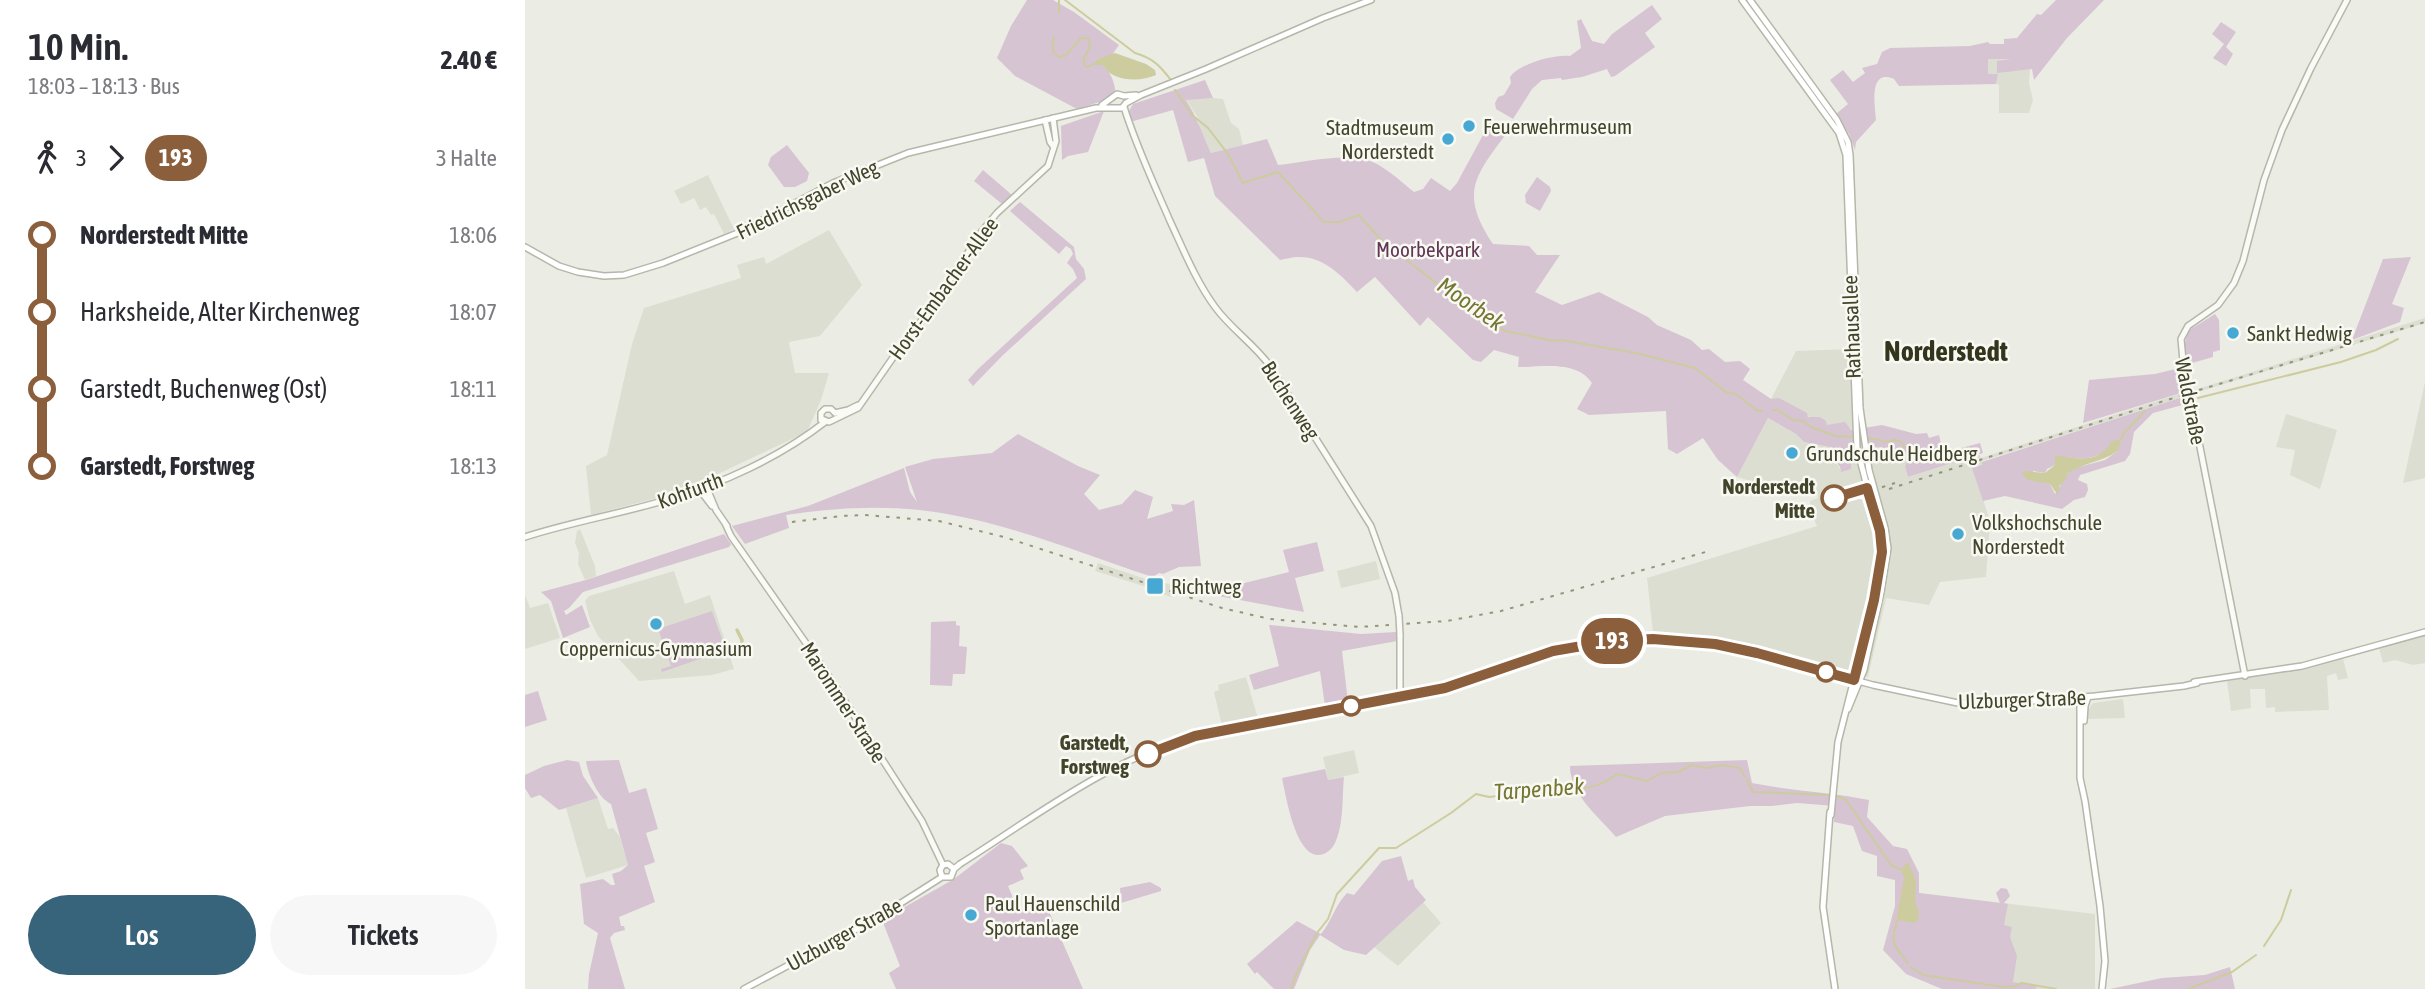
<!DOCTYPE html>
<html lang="de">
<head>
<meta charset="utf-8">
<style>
  body { margin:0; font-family:"Asap Condensed",sans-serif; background:#f7f7f7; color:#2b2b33; height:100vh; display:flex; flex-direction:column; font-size:26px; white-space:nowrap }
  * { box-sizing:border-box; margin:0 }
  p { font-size:23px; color:#7c7c81 }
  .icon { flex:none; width:38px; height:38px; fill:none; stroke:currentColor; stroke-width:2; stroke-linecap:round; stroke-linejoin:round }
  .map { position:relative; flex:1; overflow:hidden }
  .drawer { display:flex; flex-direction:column; background:#fff; width:525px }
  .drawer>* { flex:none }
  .badge { padding:0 14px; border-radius:23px; font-size:24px; line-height:46px }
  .map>.badge { position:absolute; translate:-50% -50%; box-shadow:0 0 0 4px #fff }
  .legs { display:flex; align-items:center; gap:10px; height:77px; padding:0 28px; font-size:23px }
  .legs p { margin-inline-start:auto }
  .overview { display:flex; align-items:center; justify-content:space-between; height:119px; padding:0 28px }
  h1 { font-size:38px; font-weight:600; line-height:52px }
  .cta { display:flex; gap:14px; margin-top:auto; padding:14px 28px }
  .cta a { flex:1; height:80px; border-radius:42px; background:#37637b; color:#fff; font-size:28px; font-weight:600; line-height:80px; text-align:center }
  .cta a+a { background:#f7f7f7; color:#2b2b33 }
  ul { padding:0 28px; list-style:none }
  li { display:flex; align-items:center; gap:24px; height:77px; font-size:26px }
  li i { display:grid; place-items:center; width:10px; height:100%; margin:0 9px; background:currentColor }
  li i::after { content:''; width:18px; height:18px; margin:-9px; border:5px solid; border-radius:50%; background:#fff }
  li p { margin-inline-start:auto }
  li:first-child i { background:linear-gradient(#0000 50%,currentColor 0) }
  li:last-child i { background:linear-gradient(currentColor 50%,#0000 0) }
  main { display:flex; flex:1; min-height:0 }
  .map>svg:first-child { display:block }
</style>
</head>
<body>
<main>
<section class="drawer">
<div class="overview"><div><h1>10 Min.</h1><p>18:03 – 18:13 · Bus</p></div><b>2.40 €</b></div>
<div class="legs"><svg class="icon" aria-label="walk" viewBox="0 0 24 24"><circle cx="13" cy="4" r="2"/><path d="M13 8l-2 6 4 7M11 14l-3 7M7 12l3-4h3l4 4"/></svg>3<svg class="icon" aria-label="forward" viewBox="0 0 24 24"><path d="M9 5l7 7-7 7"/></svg><b class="badge" style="background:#8b5e3c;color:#fff">193</b><p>3 Halte</p></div>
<ul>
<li><i style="color:#8b5e3c"></i><b>Norderstedt Mitte</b><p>18:06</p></li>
<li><i style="color:#8b5e3c"></i><span>Harksheide, Alter Kirchenweg</span><p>18:07</p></li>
<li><i style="color:#8b5e3c"></i><span>Garstedt, Buchenweg (Ost)</span><p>18:11</p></li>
<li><i style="color:#8b5e3c"></i><b>Garstedt, Forstweg</b><p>18:13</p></li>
</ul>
<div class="cta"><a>Los</a><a>Tickets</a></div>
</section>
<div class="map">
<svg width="1900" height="989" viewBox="0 0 1900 989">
  <rect width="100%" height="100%" fill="#ebece4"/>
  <path fill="#ddded2" d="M1463 59H1499L1498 69H1505L1504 83 1508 100 1504 113H1474V85L1471 84 1473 74H1463Z
    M688 98 698 99 706 123 714 129 718 145 686 153 674 129 673 118 661 99Z
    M183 175 209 229 199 234 189 214 186 215 181 207 175 210 169 198 156 204 149 191Z
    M304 230 337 285 295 336 264 342 270 373H304L296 400 282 432 155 492 66 515 61 466 82 455 107 344 119 308 216 278 212 265 239 257 241 264Z
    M1900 318V323L1666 394V391Z
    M1326 349 1329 430 1312 425H1302L1246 399 1271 351Z
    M1900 382V478L1878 483Z
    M1657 393 1658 397 1457 461 1458 465 1448 468 1465 521 1461 577 1415 582 1404 605 1361 598 1343 677 1190 640 1128 633 1122 578 1292 526 1285 509V501L1293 498 1290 481 1263 492 1212 477 1243 418 1271 434 1279 442 1310 448 1309 459 1316 471 1322 470 1328 459 1327 446 1354 447 1379 453 1383 458 1380 468 1383 477 1454 454 1456 458Z
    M1761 414 1812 430 1795 489 1765 475 1770 450 1751 447Z
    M55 529 70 566 71 576 60 580 53 564 54 553 50 543 52 531Z
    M851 561 855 579 816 588 812 571Z
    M573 563 630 582 632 577 637 579 636 582 651 586 647 597 632 593 631 595 627 594 628 589 570 571Z
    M149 571 160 604 185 595 209 669 187 675 114 681 73 636 65 620 60 601 64 596Z
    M0 595 5 608 23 603 35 638 0 649Z
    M1900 634V663L1888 665 1870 660 1858 663 1854 648Z
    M1817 655 1823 678 1813 680 1811 673 1802 676 1804 710 1750 712V707L1741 708 1740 689H1725L1726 708 1706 711 1702 681 1752 672Z
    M721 677 733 719 697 726 689 692 694 690 693 685Z
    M1598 699 1600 718 1563 719V710L1568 703Z
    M829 750 834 773 803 780 798 757Z
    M73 798 83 829 88 828 95 837 103 865 61 878 41 808Z
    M1394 893 1570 914V989H1511V985L1397 969Z
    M898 902 916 923 873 966 849 947Z"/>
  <path fill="#d6c4d2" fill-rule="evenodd" d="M502 0H528L549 12 594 45 587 55 576 64C583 67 590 82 590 90L581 100 552 109 490 76 472 58 486 26Z
    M1531 0H1579L1542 38 1509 80 1507 69 1472 73V61L1487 59H1463V74H1473L1471 84 1374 86 1369 79C1343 68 1350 106 1351 120L1331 142 1330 150 1324 134 1311 114 1323 104 1305 80 1318 70 1328 82 1340 73 1337 68 1352 64 1357 52 1365 48 1445 46 1463 42 1465 44H1479V39L1492 38 1512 14 1516 15Z
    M1127 5 1137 19 1120 33 1130 47 1090 76 1086 77 1082 69 1057 77 1037 80 1036 78 1017 80 1007 89 988 119 971 109 970 103 973 97 979 95 986 83 985 77C993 64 1030 54 1045 56L1056 48 1052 21 1056 19 1067 41 1079 44 1087 34Z
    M1696 22 1711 32 1701 47 1708 54 1701 66 1688 58 1699 44 1687 34Z
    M680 80 688 98 661 100C672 117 677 134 686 153L742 139 753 165C780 162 817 153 842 160 859 165 875 181 889 192L898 189 906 178 925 191 932 183 965 122 984 130C951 175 933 192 968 244L1004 246 1012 255H1035L1010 292 1037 305 1074 292 1123 317 1132 325 1166 340 1177 350 1184 349 1200 362 1215 361 1225 369 1218 380 1246 399 1254 398 1282 413 1283 417H1295L1301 421 1302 425 1320 422 1326 430 1357 425 1391 434 1402 433 1404 438 1414 435 1418 453 1455 443 1458 453 1383 477 1380 467 1383 458 1379 453 1354 447 1327 446 1326 469 1316 472 1315 467 1309 459 1310 448 1279 442 1271 434 1243 418 1212 477 1193 460 1178 438 1152 454 1143 449 1141 411 1064 415 1052 409 1067 383C1052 360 1016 367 993 367L994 357 969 350 956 362 948 360 903 317 895 326 850 277 832 292C816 275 798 256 773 257 767 257 761 259 755 260L690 196 679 158 663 162 648 110 605 122 603 113 608 104Z
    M579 111 563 152 543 156 537 160 536 126Z
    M262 145 284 173 282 181 270 187H259L243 165 246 157Z
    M458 170 487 195 477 204 449 181Z
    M1012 177 1025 187 1026 191 1015 211 1001 203 1000 195Z
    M495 202 549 247 551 259 559 269 561 279 477 356 448 386 443 380 453 369 552 278 548 269 542 263 548 254 546 249 541 246 534 254 485 211Z
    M1886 257 1867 304 1879 308 1875 322 1827 340 1858 259Z
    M1690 314 1694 320 1695 350 1688 352V357L1660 365V343L1663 331Z
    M1655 368 1656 393 1558 423 1564 380 1630 374Z
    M1658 397 1661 404 1628 413 1609 432 1605 454 1600 461 1555 475 1553 480 1562 484 1563 490 1560 497 1549 500 1537 509 1480 496 1458 501 1447 468 1457 465V462ZM1583 449 1593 451 1580 460 1550 468 1542 474 1530 494 1525 484 1509 480 1508 471 1520 473 1522 469 1530 465V456C1549 458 1566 463 1583 449Z
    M493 434 553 466 575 475 559 494 574 510 597 504 610 490 628 497 622 519 648 511 646 504 659 505 669 500 676 566 654 567 638 574 634 573 628 577C560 555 492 526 422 514 368 504 315 507 261 515L264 528 220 544 207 526 283 506 379 468 385 492 392 502 380 467 408 459 467 453Z
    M199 534 206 544 204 547 58 592 44 608 39 611 41 615 57 605 65 627 38 638 26 601 16 592 61 580Z
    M792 542 799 571 770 578 779 612 688 595 700 592 699 588 764 572 758 550Z
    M187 611 201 650 137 672 136 669 146 666 133 629Z
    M431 621V625L435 626 434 646 442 647 440 674H428L427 686 405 685 406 622Z
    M744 625 836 634 871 632 872 641 817 651 823 702 800 706 795 671 729 690 724 675 754 666Z
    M13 691 22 720 0 727V695Z
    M42 760 54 762 58 776 73 798 34 810 15 795 6 798 0 788V775L19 766Z
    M94 760 104 793 121 788 133 829 121 833 130 862 119 866 130 902 94 917 96 926H99L100 930 89 933 85 938 100 989H63L64 974 73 933 59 924 55 884 78 879 86 885H90L87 874 96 871 103 865 86 804C73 798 63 775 61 761Z
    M1222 760 1227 783C1266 791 1305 792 1344 800L1342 817 1368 846 1382 849 1394 873V893L1475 903 1471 893 1476 888 1482 889 1485 896 1479 903 1483 904 1479 925 1487 927 1485 937 1492 956 1488 982 1512 985 1511 989H1417L1381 974 1358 950 1370 906V880L1352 876V856L1337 851 1328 826 1309 822 1310 806 1272 803 1247 806H1225L1140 816 1091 837C1073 816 1045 794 1045 766Z
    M800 769 803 780 819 777C817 797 819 824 810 843 807 849 801 855 793 855 770 854 761 796 757 778Z
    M476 843 487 846 503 866 495 870 499 879 483 886 493 910 519 900 558 989H371L364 973 375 966 357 920 429 879Z
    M876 856 883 881 888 879 890 887 901 900 841 955 819 950 795 935 785 950 769 989H749L732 972 730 974 722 964 772 921 796 934C807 921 810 905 822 893L829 895 857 861Z
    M625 882 636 888V891L596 903 595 888Z
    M1705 967 1710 989H1585L1637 978 1680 975Z"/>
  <path fill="#cdcc9e" d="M590 53 621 64 630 70 631 75C616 82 587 82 579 66L569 64 573 59Z
    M1596 439 1593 451C1577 462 1557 463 1542 474L1540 481 1534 486V492L1532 494 1525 484 1503 480 1497 474 1499 471 1520 473 1530 465V455C1550 459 1575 464 1586 442Z
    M1383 862 1391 880 1390 901 1394 912 1393 920 1389 923 1374 920 1372 915 1379 879 1376 869Z"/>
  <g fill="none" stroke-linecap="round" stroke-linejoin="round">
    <path stroke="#cdcc9e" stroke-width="2" d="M534 0V12
      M540 0 610 53C628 58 635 66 646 80
      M529 37C527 47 525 51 534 57L540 56 556 38H563L565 46 559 59V65L562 67 569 64
      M650 90 667 115 683 128 703 154 718 183 753 172 799 222H814L834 215 858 242 931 298 980 331 1029 341 1036 340 1111 353 1170 368 1201 392 1211 394 1231 410 1237 411
      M1673 398 1816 362 1851 350 1873 339
      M1248 410H1253L1268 420 1278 421 1286 427 1310 436 1337 437
      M1342 438 1356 440 1359 442 1370 440 1376 442 1379 447 1392 449
      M1596 439 1599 433 1620 411
      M1222 780 1228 792 1304 795
      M1312 796 1321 800 1366 865 1375 869
      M1373 918C1365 943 1367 943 1383 963
      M1739 946 1756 920 1766 890
      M1386 967 1398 975 1478 987 1491 986 1497 983 1531 989
      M766 989 770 977 792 933 803 919 812 894 854 848H871L926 813 951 794 964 797 1049 787C1063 791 1081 783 1092 774L1122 781 1136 773 1153 772 1167 765 1181 768 1197 765 1215 768 1220 777
      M1663 989 1707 972 1731 955"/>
    <path stroke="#cdcc9e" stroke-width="3.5" d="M212 630 217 640
      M214 653 217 641"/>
    <g stroke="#b5b7a8" stroke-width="8">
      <path id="tertiary" d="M599 107C611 146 629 184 645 221 659 251 671 281 690 307 706 329 729 344 745 366L846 526 870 593 874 616
        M520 120 525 142 528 146
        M310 413 323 410 333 405
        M297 419 304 422 333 408 367 359 410 303 457 231 472 213 523 166 531 141 528 118
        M296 420V413L300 409H306L310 413
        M181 486 191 510 202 526
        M174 489 187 506
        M200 523 206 536 297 666 397 821 418 865
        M0 537C46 522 95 514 141 500 197 484 255 457 300 422
        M875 635V698
        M1720 676 1674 442 1661 394 1656 339 1663 326 1693 305 1709 283 1718 261 1739 180 1757 130 1786 68 1822 0"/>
    </g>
    <g stroke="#b5b7a8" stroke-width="8">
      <path id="secondary" d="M1217 0 1314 133 1321 155 1332 448 1358 548 1349 600 1313 742 1306 815
        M1225 0 1312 120 1323 142 1325 155 1335 408 1344 470 1360 528 1363 548 1356 592 1339 670 1323 709
        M577 105 592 94 599 96 611 95
        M0 247 34 266 53 272 79 276 99 275 138 263 215 232 308 183 383 153 571 108H597L601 103 616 95 681 69 798 18 846 0
        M1669 682 1777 666 1900 632
        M1555 698V778L1560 801 1575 906 1580 961 1577 989
        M1559 721 1560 706 1563 697
        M1305 812 1298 907 1310 989
        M417 877H426L429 869 435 864C513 815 589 755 680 734L886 695 930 685 1028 651 1104 639 1165 640 1215 649 1348 685 1433 703 1467 704 1570 696 1659 686 1672 683
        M417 877 415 870 418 865 423 864 429 869
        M219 989 354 917 417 877"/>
    </g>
    <use href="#tertiary" stroke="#fafaf7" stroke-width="5"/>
    <use href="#secondary" stroke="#fff" stroke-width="5"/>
    <path stroke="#94967c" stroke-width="2" stroke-dasharray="3.5 7" stroke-linecap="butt" d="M1364 489 1661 394 1900 322
      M1327 497 1370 483
      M267 522 316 516 340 515 414 521 479 537 697 608 745 619 834 627 922 621 976 611 1184 551"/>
    <g stroke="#b5b7a8" stroke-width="8" stroke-linecap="butt">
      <path id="tertiary-bridge" d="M874 616 875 635"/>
    </g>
    <use href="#tertiary-bridge" stroke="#fafaf7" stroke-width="5"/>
  </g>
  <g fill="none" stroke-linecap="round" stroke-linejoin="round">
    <g stroke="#fff" stroke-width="16">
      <path id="line-1" d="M623 754 670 736 920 688 1028 651 1086 641 1128 639 1190 644 1232 653 1329 680 1349 600 1357 552 1355 531 1342 488 1309 498"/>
    </g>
    <use href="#line-1" stroke="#8b5e3c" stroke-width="10"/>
  </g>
  <g fill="#46a8d3" stroke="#f9f9f4" stroke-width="2.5">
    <circle cx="944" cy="126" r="7"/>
    <circle cx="923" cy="139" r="7"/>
    <circle cx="1708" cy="333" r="7"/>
    <circle cx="1267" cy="453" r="7"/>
    <circle cx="1433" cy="534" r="7"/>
    <rect x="621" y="577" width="18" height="18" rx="3.5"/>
    <circle cx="131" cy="624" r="7"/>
    <circle cx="446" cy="915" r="7"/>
  </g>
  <g fill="#fff" stroke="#8b5e3c" stroke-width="3.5">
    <circle cx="1309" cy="498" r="12"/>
    <circle cx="1301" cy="672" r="9"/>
    <circle cx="826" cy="706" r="9"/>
    <circle cx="623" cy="754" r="12"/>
  </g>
  <g text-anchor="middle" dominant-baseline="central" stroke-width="5" stroke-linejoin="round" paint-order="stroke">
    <g font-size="21" fill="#43452a" stroke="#f9f9f4" text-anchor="start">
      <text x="958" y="126">Feuerwehrmuseum</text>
      <text x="909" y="127" text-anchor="end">Stadtmuseum<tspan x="909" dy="24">Norderstedt</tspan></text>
      <text x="1722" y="333">Sankt Hedwig</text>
      <text x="1281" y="453">Grundschule Heidberg</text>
      <text x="1447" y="522">Volkshochschule<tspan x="1447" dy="24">Norderstedt</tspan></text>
      <text x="646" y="586">Richtweg</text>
      <text x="131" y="648" text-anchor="middle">Coppernicus-Gymnasium</text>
      <text x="460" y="903">Paul Hauenschild<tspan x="460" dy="24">Sportanlage</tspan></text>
    </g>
    <g font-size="21" fill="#43452a" stroke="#f9f9f4">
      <text transform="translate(282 199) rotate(-26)">Friedrichsgaber Weg</text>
      <text transform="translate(418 288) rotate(-54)">Horst-Embacher-Allee</text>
      <text transform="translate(1326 327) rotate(-92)">Rathausallee</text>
      <text transform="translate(766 400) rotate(57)">Buchenweg</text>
      <text transform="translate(1666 401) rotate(79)">Waldstraße</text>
      <text transform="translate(165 490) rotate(-20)">Kohfurth</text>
      <text transform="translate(1497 699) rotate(-2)">Ulzburger Straße</text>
      <text transform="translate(319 702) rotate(57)">Marommer Straße</text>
      <text transform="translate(319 934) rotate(-29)">Ulzburger Straße</text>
    </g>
    <g font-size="21" fill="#613756" stroke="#f9f9f4">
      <text x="903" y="249">Moorbekpark</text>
    </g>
    <g font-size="21" font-weight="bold" fill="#43452a" stroke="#f9f9f4" text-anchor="end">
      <text x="1290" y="486">Norderstedt<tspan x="1290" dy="24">Mitte</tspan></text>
      <text x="604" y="742">Garstedt,<tspan x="604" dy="24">Forstweg</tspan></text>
    </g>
    <g font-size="23" font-style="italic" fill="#757631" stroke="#f9f9f4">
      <text transform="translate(946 304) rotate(35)">Moorbek</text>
      <text transform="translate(1014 789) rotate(-4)">Tarpenbek</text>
    </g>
    <g font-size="28" font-weight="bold" fill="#33361c" stroke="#f9f9f4">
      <text x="1421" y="351">Norderstedt</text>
    </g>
  </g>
</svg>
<b class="badge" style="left:1087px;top:641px;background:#8b5e3c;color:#fff">193</b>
</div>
</main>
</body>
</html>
